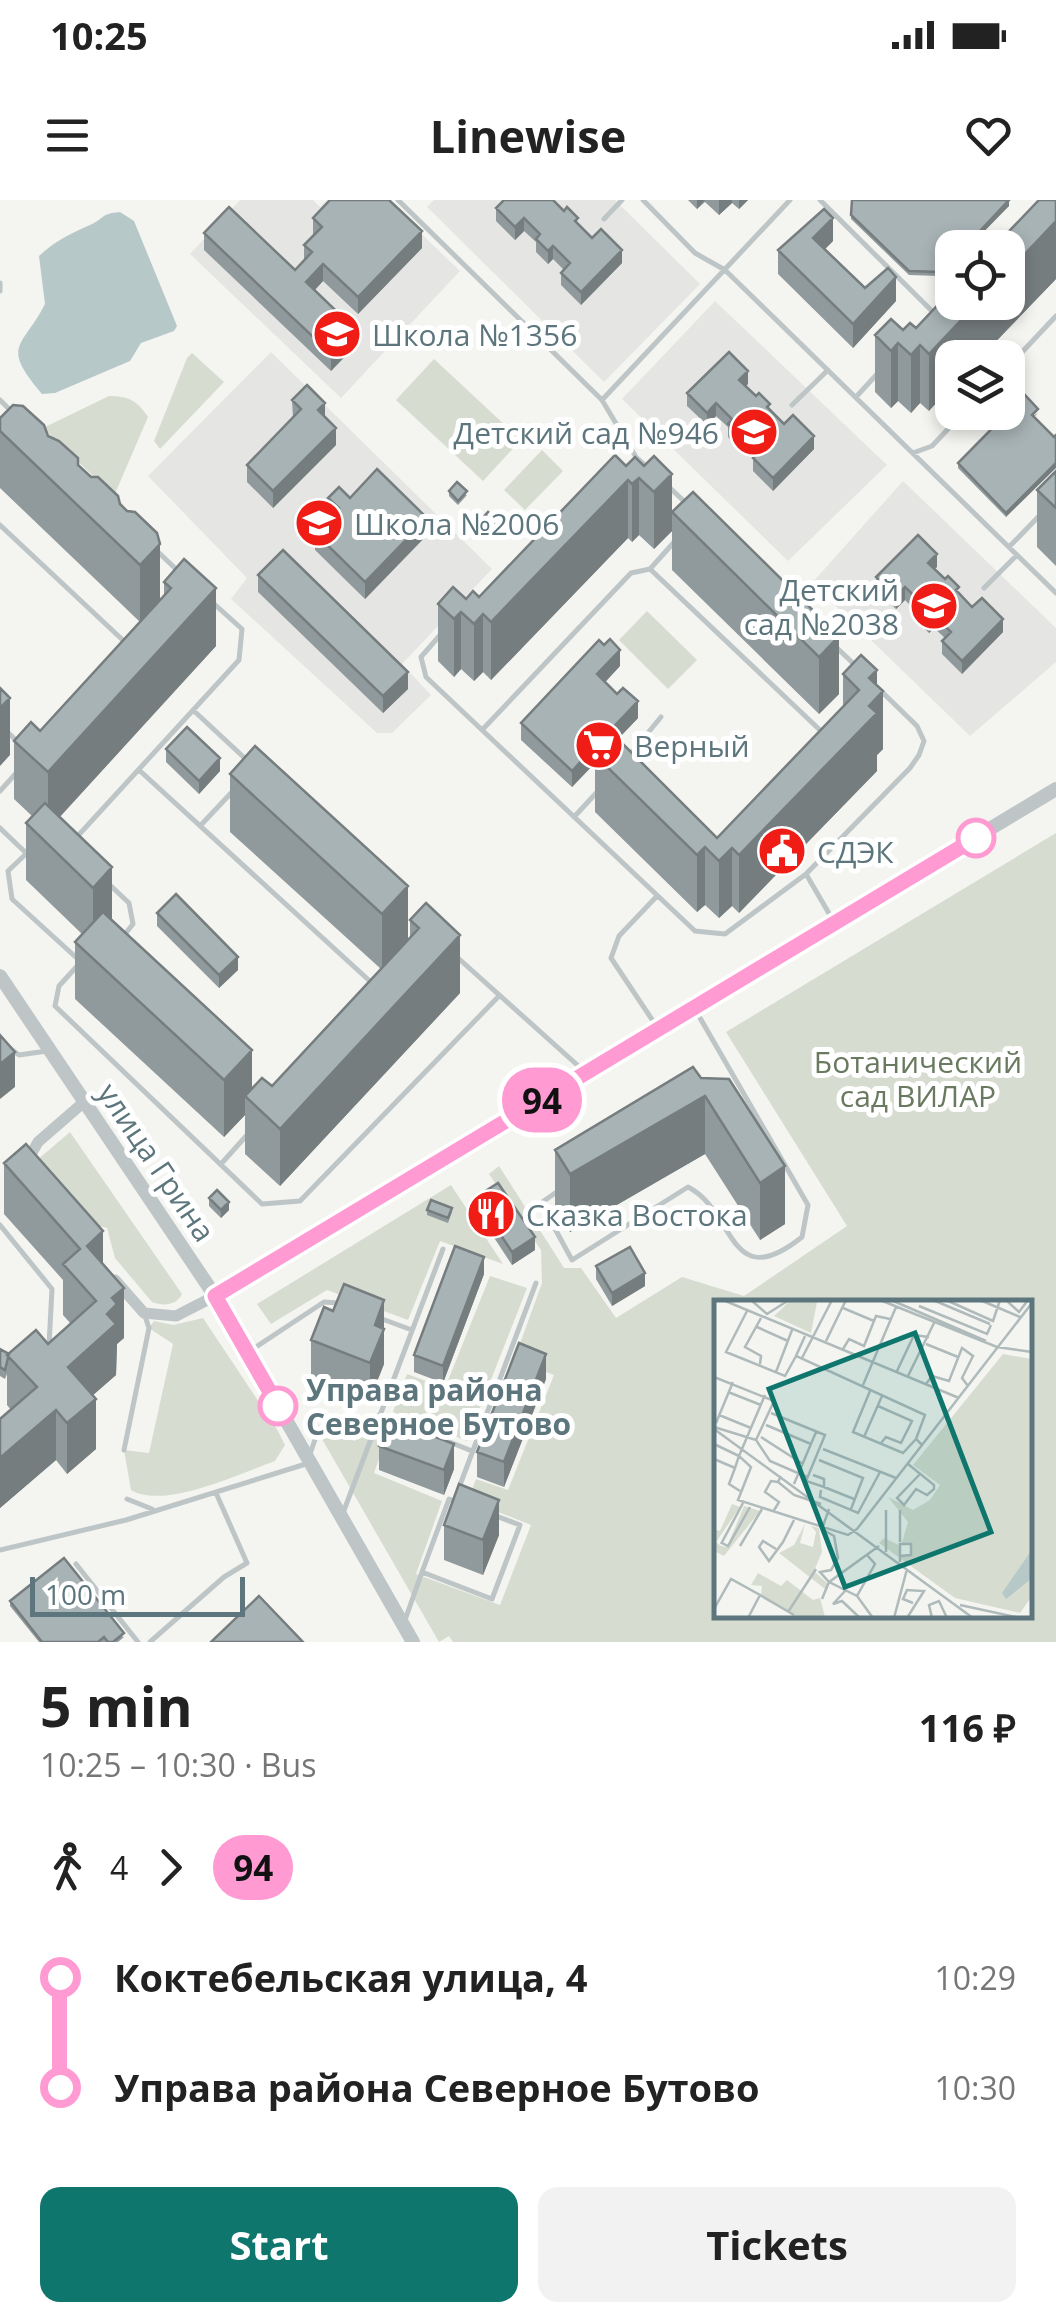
<!DOCTYPE html>
<html lang="en">
<head>
<meta charset="utf-8">
<style>
  body { margin:0; font-family:"Open Sans",sans-serif; background:#f2f2f2; color:#222; height:100vh; display:flex; flex-direction:column; font-size:38px; white-space:nowrap }
  * { box-sizing:border-box; margin:0 }
  p { font-size:32px; color:#767676 }
  .icon { flex:none; width:55px; height:55px; fill:none; stroke:currentColor; stroke-width:2; stroke-linecap:round; stroke-linejoin:round }
  .map { position:relative; height:1442px; overflow:hidden }
  .drawer { display:flex; flex-direction:column; background:#fff; flex:1 }
  .drawer>* { flex:none }
  .badge { padding:0 20px; border-radius:32px; font-size:35px; line-height:65px }
  .buttons { position:absolute; left:935px; top:30px; display:grid; gap:20px }
  .buttons a { display:grid; place-items:center; width:90px; height:90px; border-radius:20px; background:#fff; box-shadow:0 5px 15px #0003; font-size:50px }
  .scale { position:absolute; left:30px; bottom:25px; width:215px; box-sizing:border-box; padding-left:10px; border:5px solid #5d767d; border-top:0; font-size:28px; line-height:35px; white-space:nowrap; color:#5d767d; -webkit-text-stroke:8px #fff; paint-order:stroke }
  .map>.badge { position:absolute; translate:-50% -50%; box-shadow:0 0 0 5px #fff }
  .legs { display:flex; align-items:center; gap:15px; height:110px; padding:0 40px; font-size:32px }
  .legs p { margin-inline-start:auto }
  .overview { display:flex; align-items:center; justify-content:space-between; height:170px; padding:0 40px }
  h1 { font-size:55px; font-weight:700; line-height:75px }
  .cta { display:flex; gap:20px; margin-top:auto; padding:20px 40px }
  .cta a { flex:1; height:115px; border-radius:20px; background:#0f766e; color:#fff; font-size:40px; font-weight:700; line-height:115px; text-align:center }
  .cta a+a { background:#f2f2f2; color:#222 }
  ul { padding:0 40px; list-style:none }
  li { display:flex; align-items:center; gap:35px; height:110px; font-size:38px }
  li i { display:grid; place-items:center; width:15px; height:100%; margin:0 12px; background:currentColor }
  li i::after { content:''; width:25px; height:25px; margin:-12px; border:8px solid; border-radius:50%; background:#fff }
  li p { margin-inline-start:auto }
  li:first-child i { background:linear-gradient(#0000 50%,currentColor 0) }
  li:last-child i { background:linear-gradient(currentColor 50%,#0000 0) }
  .status { display:flex; justify-content:space-between; align-items:center; height:70px; padding:0 50px; background:#fff; direction:ltr }
  .status svg { height:28px; fill:currentColor }
  header { display:flex; justify-content:space-between; align-items:center; height:130px; padding:0 40px; background:#fff; font-size:45px; font-weight:700 }
  .map>svg:first-child { display:block }
</style>
</head>
<body>
<div class="status"><b>10:25</b><svg viewBox="0 0 49 12"><path d="M0 12V9h3v3zM5 12V6h3v6zM10 12V3h3v9zM15 12V0h3v12zM26 1h20v11H26zM47 4h2v5h-2z"/></svg></div>
<header><svg class="icon" aria-label="menu" viewBox="0 0 24 24"><path d="M4 6h16M4 12h16M4 18h16"/></svg>Linewise<svg class="icon" aria-label="heart" viewBox="0 0 24 24"><path d="M12 20l-8-8c-3-5 5-10 8-4 3-6 11-1 8 4z"/></svg></header>
<div class="map">
<svg width="1056" height="1442" viewBox="0 0 1056 1442">
  <rect width="100%" height="100%" fill="#f4f4f0"/>
  <path fill="#e5e5e3" d="M240 0H313L320 7 327 0H386L460 71 341 198 190 54Z
    M434 0H615L700 84 604 182 427 7Z
    M715 101 887 265 788 361 622 199Z
    M271 152 492 369 402 464 431 495 392 533H377L231 399 247 378 148 276Z
    M903 281 1056 428V462L970 536 812 383Z"/>
  <path fill="#d7dcd0" fill-rule="evenodd" d="M192 153 224 182 160 249 154 241 187 158Z
    M434 159 521 240 483 281 396 200Z
    M109 196C128 196 137 200 148 217L114 296 43 228Z
    M542 250 563 271 525 310 504 290Z
    M647 411 697 460 668 489 619 440Z
    M1056 633V1442H453L449 1436 439 1442 322 1239 325 1230 355 1241 363 1220 389 1231 374 1273 442 1301 416 1374 500 1405 531 1325 468 1300 476 1279 508 1290 554 1175 514 1160 542 1083 541 1050 489 974 499 966 564 1068H581L616 1118 682 1077 744 1096 847 1026 726 832ZM716 1102H1028V1414H716Z
    M70 932 182 1094C176 1106 163 1106 152 1102L115 1058 107 1028 71 1018 36 961Z
    M451 985 503 1064 440 1041 408 1120 327 1090 271 1124 257 1104Z
    M490 1076 527 1088 467 1241 393 1212 407 1174 445 1188Z
    M203 1118 278 1231 285 1245 275 1261C240 1273 165 1310 131 1290L124 1250 149 1253 173 1144 149 1128 154 1121 173 1125Z"/>
  <path fill="#b7c8c9" d="M120 12 134 21 177 126 174 131 141 143 130 161 55 193 42 194C0 144 22 149 45 104L39 56C55 41 70 34 90 25 106 18 99 14 120 12Z"/>
  <g fill="none" stroke-linecap="round" stroke-linejoin="round">
    <path stroke="#bec5c7" stroke-width="5" d="M398 0 602 200 636 257 647 267
      M643 0 695 53 725 70 1056 393
      M820 0 935 114
      M604 19 622 0
      M0 83V91
      M1008 167 1056 116
      M856 197 878 173
      M0 200 12 212
      M602 200 790 0
      M792 205 828 170
      M913 253 932 246 964 212
      M670 288 687 304
      M0 325 127 444
      M1009 347 1042 313
      M157 351 178 371
      M650 369 822 532
      M984 388 1017 355
      M441 434 421 457 426 477 695 731 725 734 806 674
      M836 447 857 467
      M193 510 250 563
      M0 525 19 543
      M483 529 631 373 650 369 676 340
      M628 557 661 517
      M139 570 373 784
      M0 591 18 571
      M574 617 599 590
      M200 626 232 592
      M0 628 25 652
      M75 639 239 460 242 429 212 402
      M28 652 8 671 12 699 80 761
      M111 686 129 703 133 724 122 738
      M657 696 619 736 611 758 657 827
      M834 722 806 674 910 568 919 555 924 541 917 526 879 489
      M458 758 584 871
      M79 764 59 786 55 806 262 1004 300 1001 499 796
      M0 841 19 855 47 851
      M221 964 247 935
      M558 991 541 1003 572 1060 688 987C736 1011 728 1096 802 1037L808 1005 696 811
      M0 1025 52 1089 49 1145
      M382 1119 412 1130
      M250 1151 324 1102 339 1103
      M380 1214 472 1251
      M124 1250 149 1128 145 1116
      M310 1254 319 1228
      M460 1285 536 1083
      M127 1299 152 1309
      M343 1313 443 1049
      M0 1350 126 1320 309 1263
      M76 1364 138 1442
      M422 1372 449 1299 457 1302
      M405 1420 422 1372 492 1399 520 1325 496 1316
      M150 1442 224 1377 247 1363 216 1293"/>
    <path stroke="#bec5c7" stroke-width="11" d="M25 965 38 942 84 902
      M115 1080 144 1113 176 1116 215 1096"/>
    <path stroke="#bec5c7" stroke-width="14" d="M0 776 215 1096 413 1442
      M215 1096 1056 589"/>
  </g>
  <path fill="#909a9c" d="M688 0H748L739 9 732 3 719 15 705 2 697 9Z
    M852 0H1009V6L952 48V64L940 76 909 75 851 19Z
    M553 1 592 38 622 63 581 105 561 85V73L564 70 553 59 548 64 536 52V42L524 31 515 40 496 21V8Z
    M313 18 422 48 358 114 323 81 315 90 355 146 331 171 204 50V33L295 70 304 60V45L313 36Z
    M833 41 825 49 865 88 896 101 853 148 778 74V50Z
    M1056 79 980 158H952L929 211 920 203 911 213 898 201 891 208 875 192V135L916 128Z
    M748 184 745 186 770 210 814 249 773 291 753 271V258L756 255 745 244 740 249 728 237V227L716 216 707 225 687 206V193Z
    M292 200 336 245 273 308 247 282V265L293 218Z
    M1038 213 1034 217 1054 237 1006 317 958 268V263Z
    M0 218 48 236 120 304 160 400 164 396V382L184 359 216 446 59 617 112 721 252 889 272 886 381 769 230 632V574L255 546 408 740 410 737V720L426 703 460 793 280 986 245 954V915L224 937 75 799V742L82 734 26 680V623L32 616 14 599V541L40 531 140 422 0 288Z
    M626 266H644L672 331 654 349 639 335 632 342 628 338 491 480 483 472 474 481 461 469 454 477 438 461V404L479 397Z
    M1056 271V366L1037 347V290Z
    M449 291 467 295 458 305 449 296Z
    M328 298H350L427 335 365 399 315 350V333L330 317 328 315Z
    M672 312 839 436V494L819 514 672 370Z
    M480 321 498 326 490 335 480 325Z
    M937 367 934 369 972 407 1003 432 962 474 942 454V441L945 438 934 428 929 433 916 420V411L905 400 896 409 876 390V377Z
    M258 375 408 489 383 513 258 392Z
    M620 466 605 482 638 518 618 539 717 638 843 507V474L877 486 883 549 877 555V571L739 713 732 706 719 718 705 705 697 712 595 612V563L572 587 521 540V523Z
    M166 549 220 571 199 594 166 562Z
    M157 713 238 770 219 788 157 726Z
    M693 867 785 1024 760 1040 705 954 570 1032 555 1007V950Z
    M4 963 103 1064 124 1138 117 1144 116 1175 93 1195 96 1249 67 1274 56 1260 0 1308V1219L11 1210 7 1205V1174L5 1179 0 1176V1149L9 1154 48 1144 71 1124 63 1115V1080L4 1014Z
    M476 997 535 1050 512 1065 476 1010Z
    M209 998 229 1010 221 1018 209 1006Z
    M427 1010 452 1012 448 1023 427 1015Z
    M596 1066 645 1086 612 1106 596 1079Z
    M484 1074 443 1183 414 1172V1155Z
    M384 1100V1164L370 1199 311 1175V1140L333 1111Z
    M546 1179 504 1287 477 1277V1252Z
    M379 1246 454 1269 444 1295 379 1270Z
    M444 1325 499 1335 483 1375 444 1360Z
    M10 1401 124 1437 118 1442H39L10 1406Z"/>
  <path fill="#767d7f" d="M697 0H705L697 9Z
    M719 0H732V3L719 15Z
    M739 0H748L739 9Z
    M1009 2V6L968 48H964Z
    M524 18V31L515 40V27Z
    M833 18V41L813 61V38Z
    M1056 21V79L980 158H952V186L929 211V154L978 102H1008V72Z
    M422 31V48L358 114V97Z
    M553 46V59L548 64V51Z
    M622 50V63L581 105V92Z
    M952 59V64L940 76V72Z
    M323 64V81L306 99V82Z
    M896 77V101L853 148V124Z
    M355 129V146L331 171V154Z
    M898 143V201L891 208V151Z
    M920 145V203L911 213V155Z
    M748 171V184L739 193V180Z
    M325 203V220L318 210Z
    M716 203V216L707 225V213Z
    M336 228V245L273 308V291Z
    M745 232V244L740 249V236Z
    M814 236V249L773 291V278Z
    M1056 263V268L1006 317V313Z
    M672 274V331L654 349V292Z
    M639 278V335L632 342V284Z
    M628 280V338L491 480V422Z
    M427 318V335L365 399V382Z
    M160 344V401L140 422V365Z
    M937 354V367L928 376V363Z
    M905 387V400L896 409V396Z
    M216 388V446L48 630V572Z
    M461 412V469L454 477V419Z
    M483 414V472L474 481V424Z
    M934 415V428L929 433V420Z
    M1003 419V432L962 474V461Z
    M839 436V494L819 514V457Z
    M620 450V466L597 491V474Z
    M877 470V497L883 491V549L877 555V571L739 713V655L869 478Z
    M408 472V489L383 513V496Z
    M10 498V555L0 566V508Z
    M638 501V518L599 559 595 555V563L572 587V571Z
    M220 558V571L199 594V581Z
    M705 647V705L697 712V655Z
    M732 648V706L719 718V661Z
    M112 667V725L93 745V688Z
    M408 686V743L382 771V714Z
    M460 735V793L280 986V929Z
    M238 757V770L219 788V775Z
    M252 850V903L245 896V915L224 937V880Z
    M15 852V887L0 899V864Z
    M705 896V954L570 1032V974Z
    M785 966V1024L760 1040V983Z
    M229 1002V1010L221 1018V1010Z
    M103 1031V1081L87 1046Z
    M535 1037V1050L512 1065V1052Z
    M484 1057V1074L443 1183V1166Z
    M645 1073V1086L612 1106V1093Z
    M124 1088V1138L117 1144 116 1175 68 1217V1167L107 1114 112 1098Z
    M384 1100V1164L370 1199V1163L375 1125Z
    M546 1154V1179L504 1287V1262Z
    M96 1199V1249L67 1274V1223Z
    M56 1210V1260L0 1308V1258Z
    M454 1244V1269L444 1295V1270Z
    M499 1300V1335L483 1375V1340Z"/>
  <path fill="#a8b3b5" stroke="#767d7f" stroke-width="2.5" d="M330 0H389L422 31 358 97 323 64 306 82 355 129 331 154 204 33 229 7 295 70 312 52 304 45 322 27 313 18Z
    M504 0H553L564 11 567 7 578 18 575 21 592 38 601 29 622 50 581 92 561 73 570 63 553 46 548 51 536 39 540 34 524 18 515 27 496 8Z
    M852 0H1009L964 48H952V59L940 72 909 71 851 15Z
    M1039 0H1056V21L1008 72V48H993Z
    M824 9 833 18 813 38 865 88 888 68 896 77 853 124 778 50Z
    M952 90V102H978L929 154 920 145 911 155 898 143 891 151 875 135 891 119 903 130 910 123 916 128Z
    M729 152 748 171 739 180 756 196 759 193 770 204 767 207 784 224 793 215 814 236 773 278 753 258 762 249 745 232 740 236 728 224 732 219 716 203 707 213 687 193Z
    M307 185 325 203 318 210 336 228 273 291 247 265 301 209 292 200Z
    M1025 195 1038 209 1032 215 1054 237 1056 235V263L1006 313 958 263Z
    M13 205 23 206 44 225 48 236 59 241 78 258V265L91 277H98L118 296 120 304 127 311 135 312 157 333 160 344 140 365 0 231V218Z
    M615 255 626 266 635 257 644 266 654 256 672 274 654 292 639 278 632 284 628 280 491 422 483 414 474 424 461 412 454 419 438 404 453 387 466 399 473 391 479 397Z
    M377 269 427 318 365 382 315 333 339 308 328 298 339 287 350 298Z
    M1056 271V308L1037 290Z
    M457 282 467 291 458 301 449 291Z
    M693 292 839 436 819 457 672 312Z
    M488 312 498 321 490 330 480 321Z
    M918 335 937 354 928 363 945 379 948 376 959 387 956 390 972 407 982 398 1003 419 962 461 942 441 951 432 934 415 929 420 916 407 921 402 905 387 896 396 876 377Z
    M283 350 408 472 383 496 258 375Z
    M184 359 216 388 48 572 14 541 31 522 40 531 171 388 164 382Z
    M610 439 620 450 597 474 617 494 623 488 638 501 572 571 521 523 599 440 604 445Z
    M861 455 877 470 869 478 883 491 869 506 877 513 739 655 732 648 719 661 705 647 697 655 595 555 614 535 717 638 859 490 843 474Z
    M0 488 10 498 0 508Z
    M187 527 220 558 199 581 166 549Z
    M255 546 408 686 382 714 230 574Z
    M45 603 112 667 93 688 26 623Z
    M176 694 238 757 219 775 157 713Z
    M426 703 460 735 280 929 245 896 262 878 272 886 419 728 410 720Z
    M103 712 252 850 224 880 75 742Z
    M0 835 15 852 0 864Z
    M693 867 701 878 729 879 785 966 760 983 705 896 570 974 555 950Z
    M26 944 103 1031 87 1046 124 1088 112 1098 117 1104 107 1114 116 1124 68 1167 96 1199 67 1223 56 1210 0 1258V1219L37 1187 7 1155 36 1130 48 1144 96 1101 63 1064 80 1049 4 963Z
    M498 983 535 1037 512 1052 476 997Z
    M217 990 229 1002 221 1010 209 998Z
    M431 1000 452 1008 448 1018 427 1010Z
    M455 1046 484 1057 443 1166 414 1155Z
    M630 1047 645 1073 612 1093 596 1066Z
    M344 1084 384 1100 375 1125 384 1129 370 1163 311 1140 324 1107 333 1111Z
    M519 1143 546 1154 504 1262 477 1252Z
    M0 1149 9 1154 5 1170 0 1167Z
    M389 1219 454 1244 444 1270 379 1246Z
    M459 1284 499 1300 483 1340 444 1325Z
    M64 1358 124 1433 113 1442H108L104 1437 98 1442H42L10 1401Z
    M259 1396 303 1442H211Z"/>
  <g fill="none" stroke-linecap="round" stroke-linejoin="round">
    <g stroke="#fff" stroke-width="22">
      <path id="line-1" d="M278 1206 215 1096 976 638"/>
    </g>
    <use href="#line-1" stroke="#ff9ad2" stroke-width="15"/>
  </g>
  <defs>
    <g id="school-disc" transform="scale(2.5)"><circle r="9.5" fill="#ef1d15" stroke="#fff"/><path d="M0-5L7-2L0 1L-7-2ZM-4 1L0 2.5L4 1V4Q0 6-4 4Z" fill="#fff"/></g>
    <g id="supermarket-disc" transform="scale(2.5)"><circle r="9.5" fill="#ef1d15" stroke="#fff"/><path d="M-6-5.5h2.5l.6 2H6L4.5 2H-2.5L-4.4-4H-6ZM-1.5 3.2a1.3 1.3 0 1 0 .1 0ZM3 3.2a1.3 1.3 0 1 0 .1 0Z" fill="#fff"/></g>
    <g id="civic-disc" transform="scale(2.5)"><circle r="9.5" fill="#ef1d15" stroke="#fff"/><path d="M-.6-6.5H3V-4.5H.6V-3L4-1V1h2V6H-6V1h2V-1L-.6-3ZM-1.2 2.5V6h2.4V2.5Z" fill="#fff"/></g>
    <g id="restaurant-disc" transform="scale(2.5)"><circle r="9.5" fill="#ef1d15" stroke="#fff"/><path d="M-5-6h1v4h1v-4h1v4h1v-4h1v5L-1.5 .5V6h-2V.5L-5-1ZM5-6V6H3V1.5H1.5Q1.5-4 5-6Z" fill="#fff"/></g>
  </defs>
  <g fill-rule="evenodd">
    <use href="#school-disc" x="337" y="134"/>
    <use href="#school-disc" x="754" y="232"/>
    <use href="#school-disc" x="319" y="323"/>
    <use href="#school-disc" x="934" y="406"/>
    <use href="#supermarket-disc" x="599" y="545"/>
    <use href="#civic-disc" x="782" y="651"/>
    <use href="#restaurant-disc" x="491" y="1014"/>
  </g>
  <g fill="#fff" stroke="#ff9ad2" stroke-width="5">
    <circle cx="976" cy="638" r="18"/>
    <circle cx="278" cy="1206" r="18"/>
  </g>
  <g text-anchor="middle" dominant-baseline="central" stroke-width="10" stroke-linejoin="round" paint-order="stroke">
    <g font-size="30" fill="#5d767d" stroke="#fff" text-anchor="start">
      <text x="372" y="134">Школа №1356</text>
      <text x="719" y="232" text-anchor="end">Детский сад №946</text>
      <text x="354" y="323">Школа №2006</text>
      <text x="899" y="389" text-anchor="end">Детский<tspan x="899" dy="34">сад №2038</tspan></text>
      <text x="634" y="545">Верный</text>
      <text x="817" y="651">СДЭК</text>
      <text x="526" y="1014">Сказка Востока</text>
    </g>
    <g font-size="30" fill="#6a7a60" stroke="#fff">
      <text x="918" y="861">Ботанический<tspan x="918" dy="34">сад ВИЛАР</tspan></text>
    </g>
    <g font-size="30" fill="#5d767d" stroke="#fff">
      <text transform="translate(157 962) rotate(56)">улица Грина</text>
    </g>
    <g font-size="30" font-weight="bold" fill="#5d767d" stroke="#fff" text-anchor="start">
      <text x="306" y="1189">Управа района<tspan x="306" dy="34">Северное Бутово</tspan></text>
    </g>
  </g>
  <g transform="translate(714 1100)">
    <rect width="318" height="318" fill="#f4f4f0"/>
    <path d="M77 0 103 2 97 33 60 16ZM289 54 317 59 318 296 306 313 241 298 165 243 170 238 185 245V256H198V243H188L194 222 174 197 199 210 216 200 226 185 199 165ZM18 204 26 207 2 242 7 246 13 247 30 206 46 211 10 256 0 251V229L6 231ZM91 224 86 243 99 247 102 232 97 226 105 228 108 252 100 271 114 284 111 289 65 253 80 245ZM44 273 67 286 73 280 99 300 106 298 111 317H82L47 295 48 286 37 285Z" fill="#d7dcd0"/>
    <path d="M317 251V279L292 299 288 293Z" fill="#b7c8c9"/>
    <path fill="none" stroke="#afbabb" stroke-width="2.5" d="M9 0 245 98M37 0 53 14 75 0M166 0 283 47 318 52M177 0 272 41M219 0 276 24M232 0 279 21 286 0M266 0 306 17M292 0 305 12 314 0M205 6 273 34 277 25M129 8 160 21M33 11 12 52 71 76 82 56M43 27 74 41M91 36 82 56 211 115 202 139 208 145M112 41 132 0M212 44 244 57M129 49 135 39 150 46 162 16 176 19M88 58 118 0M46 64 47 56 31 47 47 18M183 71 200 35 215 37M62 72 78 30M194 76 220 23M0 77 60 101 42 140 0 127M212 84 218 76 235 81 248 48 259 56 248 78 254 86M149 85 182 7M156 91 139 132 189 153 202 139M14 92 47 105M51 95 25 156 37 167 24 200 134 235 143 229M164 106 198 121 187 143 172 137 167 143M57 113 111 135 92 181 110 187V179L99 175M5 115 37 128M2 123 19 82M52 125 97 144M0 129 259 318M47 137 89 164M150 137 168 96M42 140 56 161 93 177M0 144 25 156 21 168 0 159M109 149 182 178M105 160 149 178 137 209M194 164 220 185V189L213 195 202 189 190 205 183 198 206 174M21 168 15 184 26 191M67 176 64 182 80 195 107 204M80 184 102 132M110 187 140 199M107 190 106 197 144 213 166 172M115 209 108 229 120 236 124 258 117 270 106 272 115 282 165 246M172 210V252M186 210V242M59 212 65 202 51 192 57 181 64 182M143 229 318 3M8 243 14 246 36 207M7 244 29 203M26 246 48 209M62 249 49 241 45 247 55 261 69 242 80 220M153 255 161 264 143 296 159 318M186 256V244H197V255L186 256V262M132 290 119 304 128 301 146 318M46 295 80 315M108 299 115 282 143 296M246 305 306 318M0 309 17 279 46 295 34 318M74 312 102 269M180 318 193 269M193 318 210 291 193 290 189 299 199 303M218 318 215 305 225 301 233 318"/>
    <path fill="#0f766e" fill-opacity="0.15" stroke="#0f766e" stroke-width="5" d="M201 33 277 232 131 287 55 89Z"/>
    <rect width="318" height="318" fill="none" stroke="#5d767d" stroke-width="5"/>
  </g>
</svg>
<div class="buttons">
<a><svg class="icon" aria-label="locate" viewBox="0 0 24 24"><circle cx="12" cy="12" r="6"/><path d="M12 2v4M12 18v4M2 12h4M18 12h4"/></svg></a>
<a><svg class="icon" aria-label="layers" viewBox="0 0 24 24"><path d="M12 4l9 5-9 5-9-5zM3 14l9 5 9-5"/></svg></a>
</div>
<div class="scale">100 m</div>
<b class="badge" style="left:542px;top:900px;background:#ff9ad2;color:#111">94</b>
</div>
<section class="drawer">
<div class="overview"><div><h1>5 min</h1><p>10:25 – 10:30 · Bus</p></div><b>116 ₽</b></div>
<div class="legs"><svg class="icon" aria-label="walk" viewBox="0 0 24 24"><circle cx="13" cy="4" r="2"/><path d="M13 8l-2 6 4 7M11 14l-3 7M7 12l3-4h3l4 4"/></svg>4<svg class="icon" aria-label="forward" viewBox="0 0 24 24"><path d="M9 5l7 7-7 7"/></svg><b class="badge" style="background:#ff9ad2;color:#111">94</b></div>
<ul>
<li><i style="color:#ff9ad2"></i><b>Коктебельская улица, 4</b><p>10:29</p></li>
<li><i style="color:#ff9ad2"></i><b>Управа района Северное Бутово</b><p>10:30</p></li>
</ul>
<div class="cta"><a>Start</a><a>Tickets</a></div>
</section>
</body>
</html>
